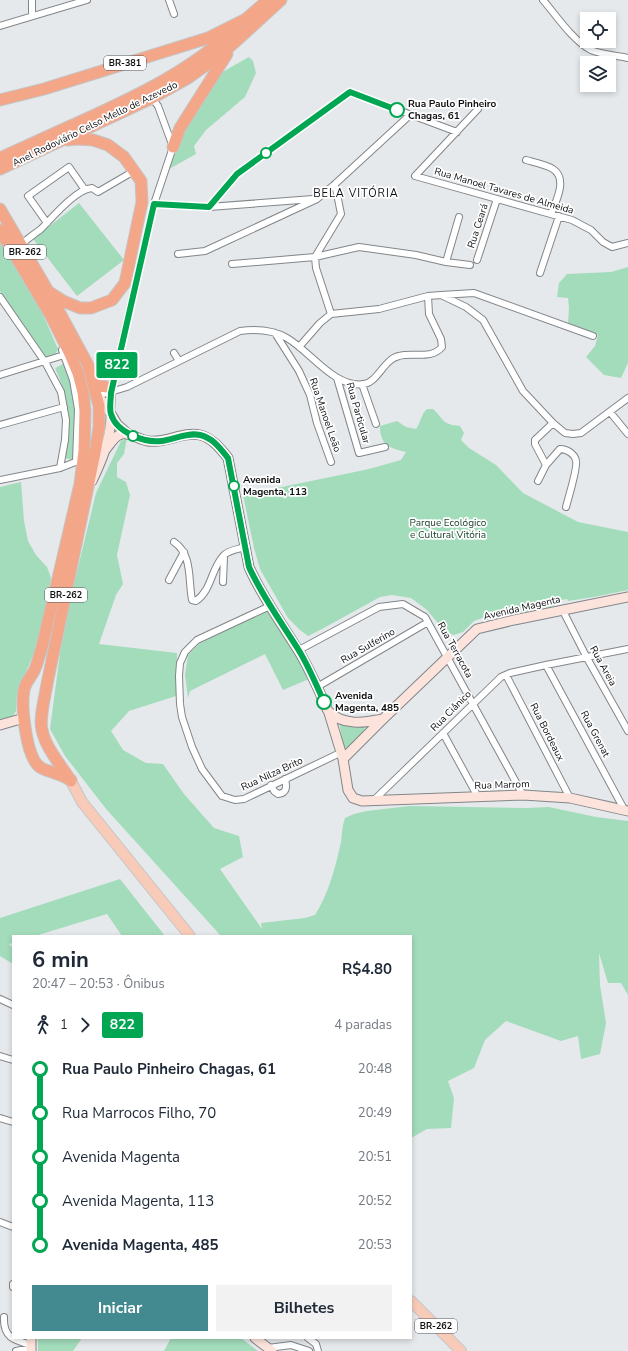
<!DOCTYPE html>
<html lang="pt">
<head>
<meta charset="utf-8">
<style>
  body { margin:0; font-family:"Nunito Sans",sans-serif; background:#f2f2f3; color:#1f2937; height:100vh; display:flex; flex-direction:column; font-size:15px; white-space:nowrap }
  * { box-sizing:border-box; margin:0 }
  p { font-size:13px; color:#747a83 }
  .icon { flex:none; width:22px; height:22px; fill:none; stroke:currentColor; stroke-width:2; stroke-linecap:round; stroke-linejoin:round }
  .map { position:relative; flex:1; overflow:hidden }
  .panel { position:absolute; left:12px; top:935px; width:400px; height:404px; display:flex; flex-direction:column; background:#fff; border-radius:0px; box-shadow:0 2px 6px #0003 }
  .panel>* { flex:none }
  .badge { padding:0 8px; border-radius:3px; font-size:14px; line-height:26px }
  .buttons { position:absolute; left:580px; top:12px; display:grid; gap:8px }
  .buttons a { display:grid; place-items:center; width:36px; height:36px; border-radius:0px; background:#fff; box-shadow:0 2px 6px #0003; font-size:20px }
  .map>.badge { position:absolute; translate:-50% -50%; box-shadow:0 0 0 2px #fff }
  .legs { display:flex; align-items:center; gap:6px; height:44px; padding:0 20px; font-size:13px }
  .legs p { margin-inline-start:auto }
  .headline { display:flex; align-items:center; justify-content:space-between; height:68px; padding:0 20px }
  h1 { font-size:22px; font-weight:700; line-height:30px }
  .primary-button { display:flex; gap:8px; margin-top:auto; padding:8px 20px }
  .primary-button a { flex:1; height:46px; border-radius:0px; background:#428990; color:#fff; font-size:16px; font-weight:700; line-height:46px; text-align:center }
  .primary-button a+a { background:#f2f2f3; color:#1f2937 }
  ul { padding:0 20px; list-style:none }
  li { display:flex; align-items:center; gap:14px; height:44px; font-size:15px }
  li i { display:grid; place-items:center; width:6px; height:100%; margin:0 5px; background:currentColor }
  li i::after { content:''; width:10px; height:10px; margin:-5px; border:3px solid; border-radius:50%; background:#fff }
  li p { margin-inline-start:auto }
  li:first-child i { background:linear-gradient(#0000 50%,currentColor 0) }
  li:last-child i { background:linear-gradient(currentColor 50%,#0000 0) }
  .map>svg:first-child { display:block }
</style>
</head>
<body>
<div class="map">
<svg width="628" height="1351" viewBox="0 0 628 1351">
  <rect width="100%" height="100%" fill="#e5e9ec"/>
  <path fill="#a3dcbb" d="M249 57 253 61 256 73 245 97 206 130 194 146 196 154 169 169 183 131 219 74Z
    M79 203 124 260 77 296 33 239Z
    M0 240 41 310 58 349 54 357H46L0 291Z
    M628 267V363L621 378 604 375 586 357 595 346 598 335 568 324 569 308 568 298 557 297 559 283 567 274 611 272Z
    M63 364 70 382 76 409 73 460 65 458C72 422 70 401 55 368Z
    M427 409H433C445 420 441 424 460 426L464 433 461 440 469 448 496 465 523 493 578 522 628 532V590L594 597 568 601 567 599 561 600V603C547 609 529 612 513 613L511 609 502 611V613L494 616 490 615 474 621 463 632 454 635 446 633 427 610 411 598 392 595 380 597 322 629 308 636 300 630 288 618 260 569 254 548 243 495 369 469 401 460 406 452C389 448 380 445 380 426L397 421 406 427 416 429C421 422 421 414 427 409Z
    M127 438 124 454 117 463V477L126 482 130 495 117 555 123 584 116 595 99 644 177 653 176 696 129 711 111 731 123 750 146 763 163 764 184 794 214 828 239 836 243 857 220 869 262 929 261 923 305 918 315 915C328 895 336 866 341 842 342 834 342 826 345 818L354 814 367 811 410 806 527 808 549 807 596 817 628 821V995L621 983H608L599 953 600 985 606 1023 600 1054 581 1059 578 1036 561 1041 506 1021 485 1040 474 1068 448 1081 454 1098 451 1128 427 1129 411 1138V936H221L107 810 65 756 50 729 61 646 74 584 96 493 121 441Z
    M21 482 24 521 28 541 36 555 47 567 51 578 45 612 34 653 17 693 16 711 12 718 0 721V487Z
    M271 609 309 679 283 690 265 654 190 691 188 698 185 675 188 655 200 643Z
    M339 722 364 727 365 730 349 747 344 748Z
    M120 879 165 936H122L107 914 35 936H13V943L9 944 13 948V964L0 956V918Z
    M38 1338H82L73 1351H38Z
    M171 1338H241L258 1351H164Z"/>
  <g fill="none" stroke-linecap="round" stroke-linejoin="round">
    <g stroke="#838689" stroke-width="8">
      <path id="street" d="M169 0 174 14
        M543 0C556 15 573 41 591 50 602 55 616 55 628 58
        M32 16V0
        M0 26 87 0
        M478 109 415 176 572 220 591 230 603 242 612 247 628 243
        M526 160C533 162 547 165 553 169 568 179 556 201 551 214
        M154 204 209 207 313 199
        M209 207 237 174 350 92 457 132
        M47 223 28 196 69 167 85 190
        M21 244C28 239 34 234 41 229 52 218 76 189 92 188L98 192 134 171
        M178 254 205 251 317 199 335 184 410 115
        M477 260 497 199
        M446 262 459 217
        M232 264 315 257 359 247 416 255 446 262 470 265
        M540 273 559 216
        M441 295 474 293 593 336
        M0 297 45 362 61 392 66 420 65 440 60 468
        M331 314 316 268 315 257 341 214 335 184
        M275 333 299 371 310 395 317 423 331 462
        M299 347 320 323 331 314 379 309 428 296 441 295 466 307 483 320 523 391 553 423 565 433 573 434 581 433 628 398
        M62 350 73 380 78 409 76 461
        M174 353 179 361
        M0 375 64 355
        M337 378 359 453 385 447
        M362 384 376 424
        M97 396 127 387 240 331C256 329 273 330 287 338 310 351 335 389 364 384 378 382 384 359 399 356 413 352 431 360 442 347L441 339 429 314 428 296
        M610 412 628 434
        M111 413 112 387 154 204 173 147 158 106 152 98
        M0 425 64 407
        M546 465 535 444V440L553 423
        M0 480 60 468 78 461
        M538 481 546 465 560 449C567 449 575 454 576 461 578 467 568 499 566 507
        M174 542C193 555 188 580 192 600L196 601C212 590 211 568 224 555 229 550 239 549 245 547
        M169 580 184 552
        M223 582 224 557
        M270 606 197 640 185 652 180 663 179 676 180 704 182 717 192 747 202 769 222 796 235 800 244 799 342 752
        M562 609 587 658 628 731
        M299 650 379 607 403 604 425 617 523 795
        M546 665 625 811
        M506 675 570 798
        M317 687 428 622
        M443 733 478 797
        M271 785 274 791 278 794C287 793 287 787 285 779
        M374 800 501 677 510 673 546 665 628 649
        M0 999 13 1005
        M0 1056 13 1060
        M0 1118 13 1122
        M0 1222 13 1227
        M13 1284V1287
        M4 1317C3 1337 13 1340 31 1345
        M308 1338 316 1344 318 1351
        M268 1348 291 1345 309 1351
        M16 1351 31 1348"/>
    </g>
    <g stroke="#838689" stroke-width="11">
      <path id="secondary" d="M97 396 104 403 117 424 128 434
        M106 449C110 444 115 435 122 434 130 432 139 440 148 441 165 444 183 431 200 435 212 438 220 448 228 458L249 567C262 597 281 622 298 650 310 669 319 691 328 711 343 726 364 723 383 719
        M92 481C102 460 111 439 111 414
        M329 713 343 759 348 790 353 798 362 801 523 795 570 798 628 811
        M0 725 24 718
        M343 759 383 719 477 629 514 620 628 597
        M255 1338 272 1351
        M31 1351V1338"/>
    </g>
    <g stroke="#c5c5c6" stroke-width="12">
      <path id="primary" d="M71 781 82 802 190 936
        M411 1301 461 1351"/>
    </g>
    <g stroke="#c5c5c6" stroke-width="13">
      <path id="highway" d="M0 100 44 89 208 38 246 19 268 0
        M173 147 180 128 227 54
        M0 158C25 147 50 135 75 124 133 98 191 71 237 27
        M0 169 152 98 188 78 212 61 234 43 281 0
        M0 209 48 291 88 365 99 406V427L96 448 47 684C45 697 39 718 42 730 46 749 61 765 71 781
        M0 230 51 316 70 354 78 373 83 392 85 411 84 451 80 484 42 647C39 655 38 663 34 671 31 677 25 683 24 690 21 706 26 758 40 767 45 771 51 771 57 774 62 775 66 778 71 780
        M49 292 63 301 80 308H91L112 300 125 283 142 202 141 181 124 157 108 145 93 140 76 139 67 140
        M94 385 107 387"/>
    </g>
    <use href="#street" stroke="#fff" stroke-width="6"/>
    <use href="#secondary" stroke="#fce4dc" stroke-width="9"/>
    <use href="#primary" stroke="#f8cab8" stroke-width="10"/>
    <use href="#highway" stroke="#f4a689" stroke-width="11"/>
  </g>
  <g fill="none" stroke-linecap="round" stroke-linejoin="round">
    <g stroke="#fff" stroke-width="9">
      <path id="line-1" d="M324 702C316 684 308 665 298 649 281 622 262 596 249 567L228 458C220 448 213 438 200 435 187 432 173 440 161 441 144 443 116 432 111 414 109 408 111 399 111 393L154 204 209 207 237 174 350 92 397 110"/>
    </g>
    <use href="#line-1" stroke="#00a651" stroke-width="6"/>
  </g>
  <g fill="#fff" stroke="#00a651" stroke-width="2">
    <circle cx="397" cy="110" r="7"/>
    <circle cx="266" cy="153" r="5"/>
    <circle cx="133" cy="436" r="5"/>
    <circle cx="234" cy="486" r="5"/>
    <circle cx="324" cy="702" r="7"/>
  </g>
  <g text-anchor="middle" dominant-baseline="central" stroke-width="3.5" stroke-linejoin="round" paint-order="stroke">
    <g fill="#fff" stroke="#565658" stroke-width="1">
      <rect x="104" y="56" width="42" height="14" rx="3"/>
      <rect x="4" y="245" width="42" height="14" rx="3"/>
      <rect x="45" y="588" width="42" height="14" rx="3"/>
      <rect x="415" y="1319" width="42" height="14" rx="3"/>
    </g>
    <g font-size="9" font-weight="bold" fill="#0d0e10">
      <text x="125" y="63">BR-381</text>
      <text x="25" y="252">BR-262</text>
      <text x="66" y="595">BR-262</text>
      <text x="436" y="1326">BR-262</text>
    </g>
    <g font-size="10" font-weight="bold" fill="#0d0e10" stroke="#fff" text-anchor="start">
      <text x="408" y="104">Rua Paulo Pinheiro<tspan x="408" dy="12">Chagas, 61</tspan></text>
      <text x="243" y="480">Avenida<tspan x="243" dy="12">Magenta, 113</tspan></text>
      <text x="335" y="696">Avenida<tspan x="335" dy="12">Magenta, 485</tspan></text>
    </g>
    <g font-size="10" fill="#0d0e10" stroke="#fff">
      <text transform="translate(95 124) rotate(-26)">Anel Rodoviário Celso Mello de Azevedo</text>
      <text transform="translate(504 191) rotate(16)">Rua Manoel Tavares de Almeida</text>
      <text transform="translate(478 226) rotate(-72)">Rua Ceará</text>
      <text transform="translate(358 413) rotate(74)">Rua Particular</text>
      <text transform="translate(325 415) rotate(71)">Rua Manoel Leão</text>
      <text transform="translate(522 608) rotate(-13)">Avenida Magenta</text>
      <text transform="translate(368 646) rotate(-30)">Rua Sulferino</text>
      <text transform="translate(455 650) rotate(61)">Rua Terracota</text>
      <text transform="translate(603 666) rotate(61)">Rua Areia</text>
      <text transform="translate(451 711) rotate(-45)">Rua Ciânico</text>
      <text transform="translate(547 732) rotate(63)">Rua Bordeaux</text>
      <text transform="translate(595 734) rotate(62)">Rua Grenat</text>
      <text transform="translate(272 774) rotate(-25)">Rua Nilza Brito</text>
      <text transform="translate(502 785) rotate(-2)">Rua Marrom</text>
    </g>
    <g font-size="10" fill="#153d28" stroke="#fff">
      <text x="448" y="523">Parque Ecológico<tspan x="448" dy="12">e Cultural Vitória</tspan></text>
    </g>
    <g font-size="11" letter-spacing="1" fill="#0d0e10" stroke="#fff">
      <text x="356" y="193">BELA VITÓRIA</text>
    </g>
  </g>
</svg>
<div class="buttons">
<a><svg class="icon" aria-label="locate" viewBox="0 0 24 24"><circle cx="12" cy="12" r="6"/><path d="M12 2v4M12 18v4M2 12h4M18 12h4"/></svg></a>
<a><svg class="icon" aria-label="layers" viewBox="0 0 24 24"><path d="M12 4l9 5-9 5-9-5zM3 14l9 5 9-5"/></svg></a>
</div>
<b class="badge" style="left:117px;top:365px;background:#00a651;color:#fff">822</b>
<section class="panel">
<div class="headline"><div><h1>6 min</h1><p>20:47 – 20:53 · Ônibus</p></div><b>R$4.80</b></div>
<div class="legs"><svg class="icon" aria-label="walk" viewBox="0 0 24 24"><circle cx="13" cy="4" r="2"/><path d="M13 8l-2 6 4 7M11 14l-3 7M7 12l3-4h3l4 4"/></svg>1<svg class="icon" aria-label="forward" viewBox="0 0 24 24"><path d="M9 5l7 7-7 7"/></svg><b class="badge" style="background:#00a651;color:#fff">822</b><p>4 paradas</p></div>
<ul>
<li><i style="color:#00a651"></i><b>Rua Paulo Pinheiro Chagas, 61</b><p>20:48</p></li>
<li><i style="color:#00a651"></i><span>Rua Marrocos Filho, 70</span><p>20:49</p></li>
<li><i style="color:#00a651"></i><span>Avenida Magenta</span><p>20:51</p></li>
<li><i style="color:#00a651"></i><span>Avenida Magenta, 113</span><p>20:52</p></li>
<li><i style="color:#00a651"></i><b>Avenida Magenta, 485</b><p>20:53</p></li>
</ul>
<div class="primary-button"><a>Iniciar</a><a>Bilhetes</a></div>
</section>
</div>
</body>
</html>
